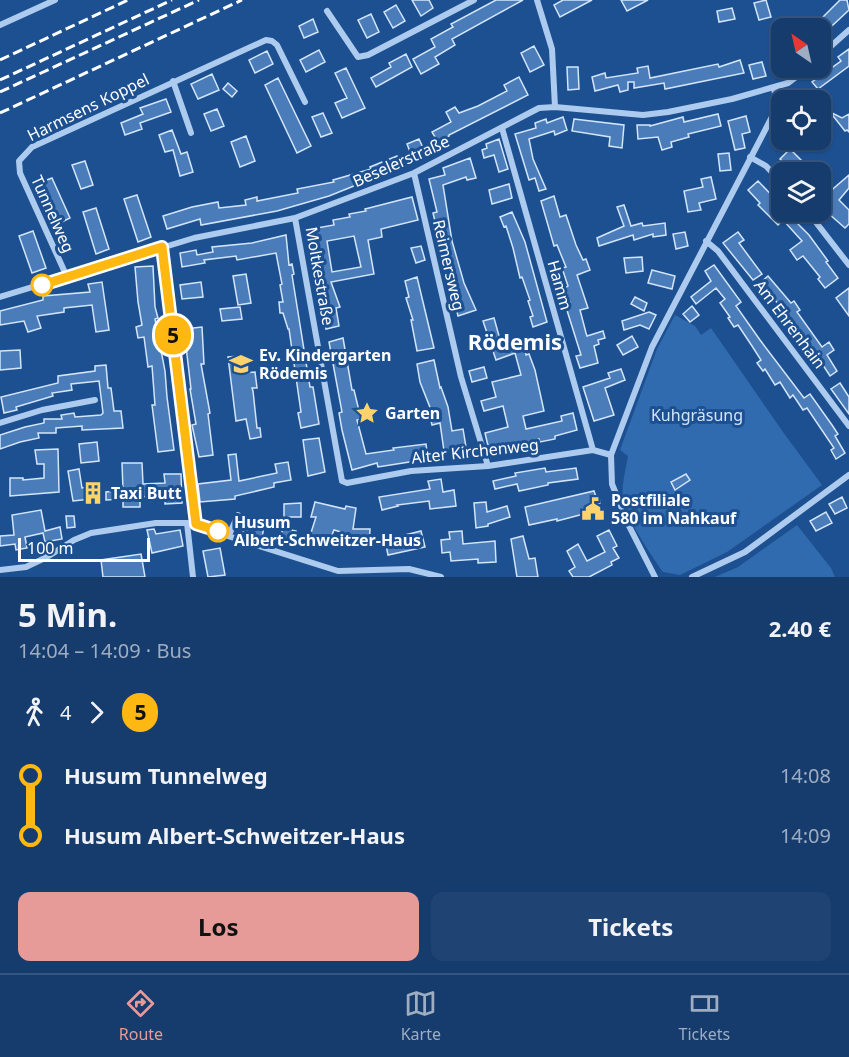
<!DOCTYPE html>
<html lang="de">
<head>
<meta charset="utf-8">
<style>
  body { margin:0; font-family:"Noto Sans",sans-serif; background:#1f4372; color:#f1f3f6; height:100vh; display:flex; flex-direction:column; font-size:22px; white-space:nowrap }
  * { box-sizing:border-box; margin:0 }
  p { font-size:20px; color:#9eadc2 }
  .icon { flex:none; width:33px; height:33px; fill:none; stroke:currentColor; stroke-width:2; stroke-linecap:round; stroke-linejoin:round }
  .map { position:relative; height:577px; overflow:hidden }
  .side { display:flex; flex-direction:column; background:#163c6d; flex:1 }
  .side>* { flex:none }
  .badge { padding:0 12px; border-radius:20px; font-size:21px; line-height:39px }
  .needle { width:39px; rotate:326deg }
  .buttons { position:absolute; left:771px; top:18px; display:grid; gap:12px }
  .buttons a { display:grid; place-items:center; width:60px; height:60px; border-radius:12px; background:#163c6d; box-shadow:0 2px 4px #0004,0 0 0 2px #355680; font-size:30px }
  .scale { position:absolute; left:18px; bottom:15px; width:132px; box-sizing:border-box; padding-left:6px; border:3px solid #fff; border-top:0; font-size:16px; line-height:21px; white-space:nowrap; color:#fff; -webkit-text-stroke:4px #1d5091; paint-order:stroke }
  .map>.badge { position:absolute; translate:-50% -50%; box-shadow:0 0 0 3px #fff }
  .legs { display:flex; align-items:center; gap:9px; height:66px; padding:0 18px; font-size:20px }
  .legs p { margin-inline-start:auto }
  .head { display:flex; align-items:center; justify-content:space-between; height:102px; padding:0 18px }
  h1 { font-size:33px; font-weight:700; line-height:45px }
  .cta { display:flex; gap:12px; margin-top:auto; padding:12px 18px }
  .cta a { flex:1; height:69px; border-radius:12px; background:#e69b98; color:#111; font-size:24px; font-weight:700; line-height:69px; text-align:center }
  .cta a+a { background:#1f4372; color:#f1f3f6 }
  ul { padding:0 18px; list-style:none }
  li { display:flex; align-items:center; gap:21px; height:60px; font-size:22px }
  li i { display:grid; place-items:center; width:9px; height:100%; margin:0 8px; background:currentColor }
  li i::after { content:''; width:15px; height:15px; margin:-8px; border:4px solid; border-radius:50%; background:#163c6d }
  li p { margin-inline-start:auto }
  li:first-child i { background:linear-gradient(#0000 50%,currentColor 0) }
  li:last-child i { background:linear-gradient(currentColor 50%,#0000 0) }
  .tab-bar { display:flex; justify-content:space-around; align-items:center; height:84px; border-top:2px solid #355680; background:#163c6d; font-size:16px; color:#9eadc2 }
  .tab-bar a { display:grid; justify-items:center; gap:3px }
  .tab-bar .active { color:#e69b98 }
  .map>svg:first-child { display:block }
</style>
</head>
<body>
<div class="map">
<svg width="849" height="577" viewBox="0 0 849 577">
  <rect width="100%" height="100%" fill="#1d5091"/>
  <path fill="#306aaf" d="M675 315 695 326 701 335 711 328 783 432 822 485 727 552 680 575 663 572C651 555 625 517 623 498 621 486 626 469 628 456L620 450 657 349Z
    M797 525 831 568 835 577H715L738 567Z"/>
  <path fill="#4a7cba" stroke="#d3e5fa" stroke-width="1.5" fill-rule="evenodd" d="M412 0H429L433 8 421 16Z
    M496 0H523L452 39 455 45 435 57 439 64 421 74 413 59 435 47 431 39 453 27 451 24Z
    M563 0H592L560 17 554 5Z
    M621 0H648L627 11Z
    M766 0 771 17 759 20 754 3Z
    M840 0H847L849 10 820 37V28H809L805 24 812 17 817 23Z
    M396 5 405 21 393 28 384 12Z
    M732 8 735 19 719 22 717 11Z
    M371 14 379 32 367 38 358 20Z
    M313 19 318 32 304 38 299 26Z
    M534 46 544 65 530 72 521 53Z
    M849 49V66L818 89 812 82 841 61 838 57Z
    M319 50 325 62 306 72 300 60Z
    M267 51 273 64 255 73 249 60Z
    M406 54 412 67 376 87 371 78 391 67 389 63Z
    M740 60 744 73 665 89 664 83 634 88V82H628V90L620 92 618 85 595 91 592 77 605 73 606 78 638 73 637 68 648 66 650 78 718 64 719 67Z
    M762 62 766 76 753 79 749 65Z
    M567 67H578L579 89 568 90Z
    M346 68 365 108 342 118 335 103 347 98 335 73Z
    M212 74 219 90 198 99 191 84Z
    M519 77 528 95 449 135V136L438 142 432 132 451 122 446 112 455 107 459 113 478 106 507 91 504 85Z
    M278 78 311 146 297 153 265 85Z
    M228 83 237 91 232 97 223 89Z
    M801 92 814 100H796Z
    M166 99 171 112 140 123 142 129 125 135 121 123 143 114 140 108Z
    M217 109 224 126 211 131 204 114Z
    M830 112 842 118 849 114V132L847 130 845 131Z
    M323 113 332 133 321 137 312 117Z
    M718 114 721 126 688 134 689 137 671 142 672 147 662 150 658 137 638 139 637 125H650V126L683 117 684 122Z
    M746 116 750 132 742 134 745 148 735 150 728 121Z
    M563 117 567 130 555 135 554 131 529 139 533 159 546 189 539 191 535 178 529 180 515 134 536 128 535 123 546 119 547 123Z
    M574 119 624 125 622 148 609 146 610 137 572 131Z
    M172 130 181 154 187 152 193 172 180 176 173 150 165 152 159 135Z
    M246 136 255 161 240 167 231 142Z
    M419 139 425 152 412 157 407 144Z
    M499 139 508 169 499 172 494 155 484 158 482 150 487 148 486 144Z
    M790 149 804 163 802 165 810 172H794L780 159Z
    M729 153 731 170 720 171 718 154Z
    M397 156 401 167 329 196 277 211 201 225 200 219 167 229 163 216 192 207 218 202 219 208 246 205 245 200 257 197V201L298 193 297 189 334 182 333 180 371 169 370 167Z
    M470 158 476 178 467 180 466 177 443 185 452 241 464 283 476 310 458 316 433 213 437 212 429 179 445 175 443 168Z
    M85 161 93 185 81 189 72 165Z
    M849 175V188L839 200 849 210V224L845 228 820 206V188L827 194Z
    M711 177 716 199 699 203 701 210 688 212 684 191 703 187 701 179Z
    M52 178 70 218 58 224 39 183Z
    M758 181 782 206V212H786L809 235 828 261 826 262 838 278 825 288 818 279 820 277 803 256 797 260 790 250 802 241 783 220 778 225 758 205 760 203 748 190Z
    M509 184 512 198 492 204 489 190Z
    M137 195 151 237 138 242 124 199Z
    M554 196 560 217 566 215 576 245 583 260 586 259 590 270 577 275 588 308 580 310 586 333 587 336 603 331 605 338 598 340 599 344 594 346 598 363 580 368 576 356 581 355 565 304 570 303 565 288 568 286 562 268 566 267 557 245 554 246 541 201Z
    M412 197 418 220 381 229 382 237 368 240 374 274 331 282 340 307 336 308 339 326 326 329 311 229 334 225 333 220 350 217 349 214 366 211 365 209ZM354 236 361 267 332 272 327 241Z
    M624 205 631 226 642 223 643 226 665 223 666 235 653 237V234L634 240 633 235 599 246 597 238 624 226 617 207Z
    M96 208 109 249 96 254 83 212Z
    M512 212 525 242 547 322 533 327 530 317 533 316 528 301 530 300 522 277 520 278 513 248 506 226 504 227 500 217Z
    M33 231 46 268 32 273 19 236Z
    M685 232 688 246 676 249 673 234Z
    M738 232 744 240 739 243 762 274 753 280 723 243Z
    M286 235 289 265 292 264 294 274 292 275 310 387H313L319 424 301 428 298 413 301 412 289 329H288L283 313H280L279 302H283L280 285 282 284 276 253 237 260 236 256 204 260 205 263 182 267 180 253 196 250 197 255 213 252 212 247 252 243Z
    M421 246 425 260 416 263 411 248Z
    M642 257 643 271 626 273 624 258Z
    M714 265 741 302 736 306 760 340 804 398 810 394 832 425 838 434 835 436 845 453 836 459 831 450 834 448 807 408 803 410 793 395 790 398 780 382 775 385 765 369 763 371 757 363 761 360 752 346 738 325 734 327 728 318 730 317 720 303 725 299 716 288 696 304 691 297 711 281 705 271Z
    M153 266 155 307 158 318 155 319 165 371 167 397 174 450 158 452 152 405H155L152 366 148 367 144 337 138 338 136 327 142 325 138 302 135 267Z
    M652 270 675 276 672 289 648 283Z
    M246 274 251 303 238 305 233 276Z
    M768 276 791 303 794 301 800 310 797 312 822 347 829 342 834 350 827 355 837 371 830 376 810 345 761 282Z
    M417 277 434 348 417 351 411 320H413L406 298 409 297 405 281Z
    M102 282 109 330 96 332 92 305 64 308V312L37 316 41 328 28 332 24 321 0 325V311L43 300V296L90 292 88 284Z
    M201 282 203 297 182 299 180 285Z
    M849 288V316L836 298Z
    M635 297 647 303 644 311 631 304Z
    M692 306 699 315 690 322 683 314Z
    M240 307 242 319 222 321 220 309Z
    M649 312 656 315 649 329 640 325 624 330 622 321Z
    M494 318 501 343 524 339 526 355 529 354 535 370 544 411 523 416 526 429 562 421 561 416 573 413 577 430 555 436V439L540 442 539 439 516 446 515 443 489 450 485 433 508 427 503 406 484 411 481 401 496 397 492 382 521 375 515 353 496 360 483 321Z
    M202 327 204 364H201L210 413 208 414 213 455 199 457 192 425 196 424 190 389H191L184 329Z
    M632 336 638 347 623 355 617 345Z
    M343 338 352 390H354L361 419 357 420 366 454 394 450 393 448 426 444 428 459 378 467 377 463 352 470 342 430 339 413 342 412 329 342Z
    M20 350 21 368 0 370V351Z
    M241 356 243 373 255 372 257 388H252L253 391 257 428H260L261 437 250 439 246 419 236 421 228 357Z
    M434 360 440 388 441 387 448 407 452 431 463 429 466 447 444 451 440 423 432 425 429 411 431 410 420 382 417 364Z
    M106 365 108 388H111L114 411H121L123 428 82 430V426L56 428V433H38L39 438 20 442 0 449V435L25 427 44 423V419H62L61 415 74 413 75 417 101 415 103 413 99 381 71 384 72 390 52 393 53 396 16 407 17 410 4 413 1 397 58 383V376L95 371V366Z
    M484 367 487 378 472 382 469 371Z
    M621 369 625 380 605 388 614 415 594 421 583 387 610 378 608 373Z
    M840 383 849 397V414L831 389Z
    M319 438 325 472 308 476 303 440Z
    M97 442 99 461 81 463 79 444Z
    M58 449 59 492 10 496V478H23V480L44 478V464H37L35 450Z
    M236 454 239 481 277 473 275 464 288 462 291 480 274 483V487L235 496V499L200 502 198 484 231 480 228 455Z
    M122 463H142L143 484 165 483 164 474H181L182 503 165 504V495L140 497V507H123V499L106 500V492L123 490Z
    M545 468 546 472 576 468 578 479 548 483V485L519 491 517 484 495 489 493 481 516 476 515 473Z
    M79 469 82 488 100 485 101 498 73 501 68 471Z
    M686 474 690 480 675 490 671 482Z
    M441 479 443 492 454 490 456 506 430 509 429 501 397 505 398 506 382 510 379 497 430 489 428 481Z
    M594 491 596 497H599L600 503 597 504 599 510 557 521V519L529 525 525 507Z
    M842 497 847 508 835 514 829 504Z
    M315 502 345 509 346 506 356 508 353 529H370L369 545 355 544V536L334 530 328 545 316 546 309 539 316 517H311Z
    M486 502 487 512 507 506 510 517 488 524V526L476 528 474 503Z
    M301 503V517H284V504Z
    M41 510 45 531 60 527 62 539 45 542 43 533 25 537 27 548 16 550 15 544 0 546V536L14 535 12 515Z
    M826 512 832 523 816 531 810 521Z
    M66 516H74L75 527 67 528Z
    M245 522 264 526 262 538 242 534Z
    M283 528 296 531 293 542 280 539Z
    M154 529 156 534 180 530 183 546 152 553 147 530Z
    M609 530 617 546 613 548 619 558 611 562 612 565 589 577H573L569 571 575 567 567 551 578 544 587 561 605 552 597 536Z
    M421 531 425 547 388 555 385 540Z
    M462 531 463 544 495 541 496 562 478 563V559L451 561 450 552 442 553 441 540 450 539 449 532Z
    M523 536 529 559 535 558 538 577H517L511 539Z
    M220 548 225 575 208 577 203 551Z
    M141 554 145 577H103L101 560Z"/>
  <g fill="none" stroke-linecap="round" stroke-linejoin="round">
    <path stroke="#adcbee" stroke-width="6" d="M537 0 552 49 555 107
      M327 11 358 57 368 55 474 0
      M0 25 55 0
      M820 56 849 30
      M173 81 191 133
      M502 128 593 450
      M750 157 766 166 782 183
      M414 173 461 377 488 466
      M808 212 849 265
      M295 218 342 481 347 483 411 471 488 466 593 450 611 455
      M706 241 718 251 849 426
      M162 247 196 524
      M67 277 20 173 19 161 32 147 266 40 272 41 277 45 305 102
      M0 297 194 238 295 218 414 173 539 108 555 107 643 115 668 112 732 99 788 83 808 68
      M0 423 42 410 95 400
      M187 523 193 577
      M229 535 238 515
      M0 570 26 567 47 557 74 540 91 533 156 523H187L338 571 409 569 441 577
      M655 577 629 526 612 484 611 455 652 347 774 113 776 101 774 87
      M692 577 745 552 849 475"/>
    <path stroke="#fff" stroke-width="3" stroke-dasharray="10 4.5" stroke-linecap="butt" d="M0 60 128 0
      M0 80 172 0
      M0 92 199 0
      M0 113 242 0"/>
  </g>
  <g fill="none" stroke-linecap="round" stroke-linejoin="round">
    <g stroke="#fff" stroke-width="14">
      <path id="line-1" d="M42 285 162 247 196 524 218 531"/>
    </g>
    <use href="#line-1" stroke="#feb811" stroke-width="9"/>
  </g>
  <defs>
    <g id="school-bare" transform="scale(1.8)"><path d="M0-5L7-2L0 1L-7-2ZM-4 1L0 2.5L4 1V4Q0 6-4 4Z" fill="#fed36c" stroke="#1d5091" stroke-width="2.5" paint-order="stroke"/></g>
    <g id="sight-bare" transform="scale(1.8)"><path d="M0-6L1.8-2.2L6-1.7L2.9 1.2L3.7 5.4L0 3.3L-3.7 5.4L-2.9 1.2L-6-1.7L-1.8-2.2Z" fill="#fed36c" stroke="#1d5091" stroke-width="2.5" paint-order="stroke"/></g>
    <g id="building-bare" transform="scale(1.8)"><path d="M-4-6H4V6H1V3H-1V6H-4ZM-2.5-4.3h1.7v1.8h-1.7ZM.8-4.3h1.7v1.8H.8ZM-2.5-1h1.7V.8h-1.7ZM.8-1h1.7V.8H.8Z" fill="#fed36c" stroke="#1d5091" stroke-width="2.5" paint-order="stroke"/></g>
    <g id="civic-bare" transform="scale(1.8)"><path d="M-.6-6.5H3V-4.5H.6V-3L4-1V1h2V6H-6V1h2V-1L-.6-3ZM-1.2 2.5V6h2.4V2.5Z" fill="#fed36c" stroke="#1d5091" stroke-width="2.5" paint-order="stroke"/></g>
  </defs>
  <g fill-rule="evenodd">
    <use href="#school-bare" x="241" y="364"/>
    <use href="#sight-bare" x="367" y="413"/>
    <use href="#building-bare" x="93" y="493"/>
    <use href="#civic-bare" x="593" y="509"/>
  </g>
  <g fill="#fff" stroke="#feb811" stroke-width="3">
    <circle cx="42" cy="285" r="10"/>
    <circle cx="218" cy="531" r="10"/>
  </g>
  <g text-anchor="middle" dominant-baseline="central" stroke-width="6" stroke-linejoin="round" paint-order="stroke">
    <g font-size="16" fill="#fff" stroke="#1d5091">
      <text transform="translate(88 107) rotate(-26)">Harmsens Koppel</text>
      <text transform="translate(401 161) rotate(-24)">Beselerstraße</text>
      <text transform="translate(53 214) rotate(66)">Tunnelweg</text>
      <text transform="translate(449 265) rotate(77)">Reimersweg</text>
      <text transform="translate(320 276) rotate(80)">Moltkestraße</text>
      <text transform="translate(560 285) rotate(74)">Hamm</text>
      <text transform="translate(790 324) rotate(53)">Am Ehrenhain</text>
      <text transform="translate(475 451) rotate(-6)">Alter Kirchenweg</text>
    </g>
    <g font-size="16" font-weight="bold" fill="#fff" stroke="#1d5091" text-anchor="start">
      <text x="259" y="355">Ev. Kindergarten<tspan x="259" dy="18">Rödemis</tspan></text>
      <text x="385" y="413">Garten</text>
      <text x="111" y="493">Taxi Butt</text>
      <text x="611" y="500">Postfiliale<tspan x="611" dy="18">580 im Nahkauf</tspan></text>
    </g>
    <g font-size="16" fill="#d3e5fa" stroke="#1d5091">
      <text x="697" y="415">Kuhgräsung</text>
    </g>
    <g font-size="16" font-weight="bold" fill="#fff" stroke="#1d5091" text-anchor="start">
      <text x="234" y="522">Husum<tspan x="234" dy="18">Albert-Schweitzer-Haus</tspan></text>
    </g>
    <g font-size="22" font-weight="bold" fill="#fff" stroke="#1d5091">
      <text x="515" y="341">Rödemis</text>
    </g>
  </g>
</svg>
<div class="buttons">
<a><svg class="needle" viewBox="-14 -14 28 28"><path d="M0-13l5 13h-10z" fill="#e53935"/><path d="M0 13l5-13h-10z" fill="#9eadc2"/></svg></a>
<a><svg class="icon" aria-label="locate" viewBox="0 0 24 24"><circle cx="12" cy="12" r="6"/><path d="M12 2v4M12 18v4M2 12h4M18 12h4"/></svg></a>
<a><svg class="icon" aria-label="layers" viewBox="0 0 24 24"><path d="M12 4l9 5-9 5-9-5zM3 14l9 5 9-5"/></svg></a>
</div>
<div class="scale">100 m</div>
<b class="badge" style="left:173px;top:335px;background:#feb811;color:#111">5</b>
</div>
<section class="side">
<div class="head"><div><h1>5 Min.</h1><p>14:04 – 14:09 · Bus</p></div><b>2.40 €</b></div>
<div class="legs"><svg class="icon" aria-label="walk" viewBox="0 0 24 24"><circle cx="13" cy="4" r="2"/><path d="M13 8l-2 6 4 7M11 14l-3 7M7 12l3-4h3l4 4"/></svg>4<svg class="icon" aria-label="forward" viewBox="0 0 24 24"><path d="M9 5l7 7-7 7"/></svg><b class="badge" style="background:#feb811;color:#111">5</b></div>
<ul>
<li><i style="color:#feb811"></i><b>Husum Tunnelweg</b><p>14:08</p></li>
<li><i style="color:#feb811"></i><b>Husum Albert-Schweitzer-Haus</b><p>14:09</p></li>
</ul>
<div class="cta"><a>Los</a><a>Tickets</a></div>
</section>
<nav class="tab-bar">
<a class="active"><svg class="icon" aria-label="directions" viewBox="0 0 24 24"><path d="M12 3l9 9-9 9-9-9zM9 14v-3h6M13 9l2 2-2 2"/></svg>Route</a>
<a><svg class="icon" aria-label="map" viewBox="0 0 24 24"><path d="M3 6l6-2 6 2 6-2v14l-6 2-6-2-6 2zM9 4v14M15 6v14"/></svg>Karte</a>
<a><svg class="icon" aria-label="tickets" viewBox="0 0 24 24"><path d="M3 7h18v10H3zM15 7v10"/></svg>Tickets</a>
</nav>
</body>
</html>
